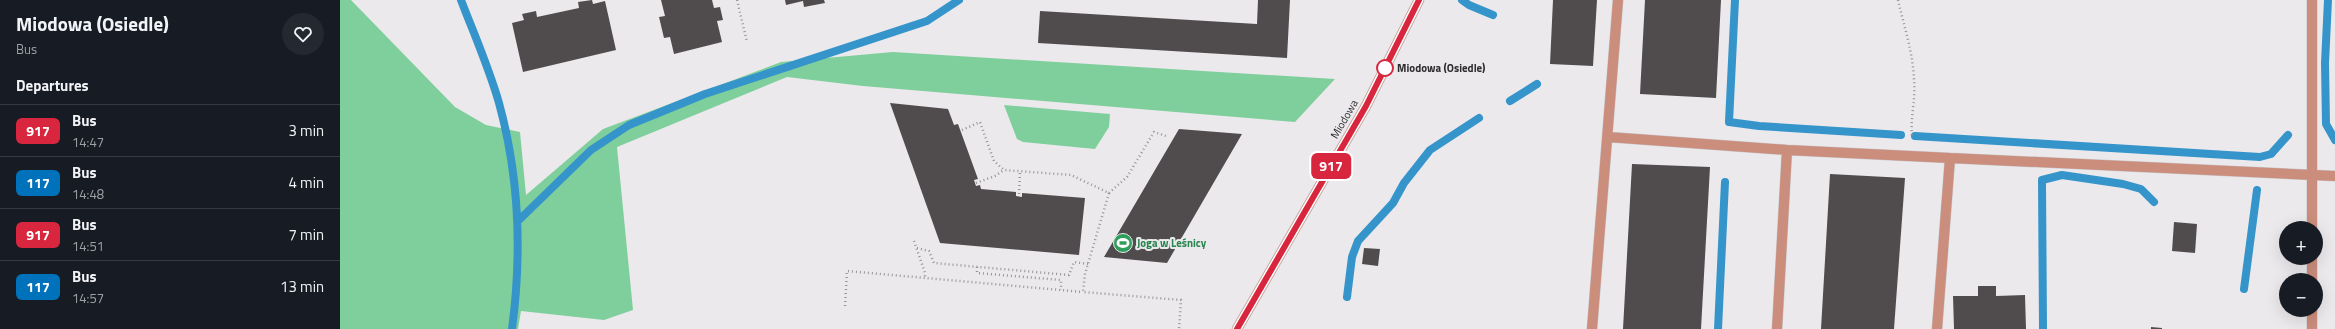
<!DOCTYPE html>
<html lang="en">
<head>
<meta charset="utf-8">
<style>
  body { margin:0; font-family:"Titillium Web",sans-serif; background:#242831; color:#f1f3f6; height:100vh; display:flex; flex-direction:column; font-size:15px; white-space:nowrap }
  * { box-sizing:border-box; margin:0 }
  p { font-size:13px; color:#9ea1a6 }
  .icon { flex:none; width:22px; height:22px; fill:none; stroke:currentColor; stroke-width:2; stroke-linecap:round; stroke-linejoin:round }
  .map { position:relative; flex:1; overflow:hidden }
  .side { display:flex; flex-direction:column; background:#171b24; width:340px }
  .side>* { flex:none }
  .badge { padding:0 8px; border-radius:6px; font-size:14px; line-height:26px }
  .buttons { position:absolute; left:1939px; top:221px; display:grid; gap:8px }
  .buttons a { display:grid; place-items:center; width:44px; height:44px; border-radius:50%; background:#171b24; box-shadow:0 4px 16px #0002; font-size:20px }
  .map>.badge { position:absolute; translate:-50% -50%; box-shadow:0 0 0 2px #fff }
  h2 { padding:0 16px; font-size:15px; line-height:36px }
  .round { display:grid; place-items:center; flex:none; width:42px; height:42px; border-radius:21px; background:#242831 }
  .summary { display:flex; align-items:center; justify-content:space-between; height:68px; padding:0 16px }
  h1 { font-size:19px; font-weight:700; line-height:30px }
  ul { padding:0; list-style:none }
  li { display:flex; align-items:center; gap:12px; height:52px; padding:0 16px; border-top:1px solid #363941 }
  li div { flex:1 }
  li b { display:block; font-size:15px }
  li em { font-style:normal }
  li .badge { min-width:44px; font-weight:700; text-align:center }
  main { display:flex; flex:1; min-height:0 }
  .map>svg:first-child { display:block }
</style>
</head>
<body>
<main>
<section class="side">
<div class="summary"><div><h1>Miodowa (Osiedle)</h1><p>Bus</p></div><a class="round"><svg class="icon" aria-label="heart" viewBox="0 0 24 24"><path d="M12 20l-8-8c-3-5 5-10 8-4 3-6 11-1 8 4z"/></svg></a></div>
<h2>Departures</h2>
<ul>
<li><span class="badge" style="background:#d7263d;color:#fff">917</span><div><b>Bus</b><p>14:47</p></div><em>3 min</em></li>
<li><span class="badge" style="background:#0072bc;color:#fff">117</span><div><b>Bus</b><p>14:48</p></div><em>4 min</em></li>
<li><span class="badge" style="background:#d7263d;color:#fff">917</span><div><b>Bus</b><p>14:51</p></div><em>7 min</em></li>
<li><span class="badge" style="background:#0072bc;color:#fff">117</span><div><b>Bus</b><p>14:57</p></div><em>13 min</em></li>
</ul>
</section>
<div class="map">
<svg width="1995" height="329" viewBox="0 0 1995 329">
  <rect width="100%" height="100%" fill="#ece9ed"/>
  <path fill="#7fcf9c" d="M0 0H11L115 107 146 125 180 132 186 195 263 129 441 62 553 52 995 79 955 122 523 86 447 77 277 147 293 310 264 320 181 311 178 329H0Z
    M664 105 770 114 769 127 755 149 683 142 677 139Z"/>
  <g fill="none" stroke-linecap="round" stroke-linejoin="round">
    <path stroke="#3595ca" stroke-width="8" d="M121 0C134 34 149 68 159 103 179 176 182 254 172 329
      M1122 0 1129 5 1153 15
      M1395 0 1389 122 1419 126 1561 135
      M1988 0 1985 63 1986 124 1995 140
      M1170 101 1197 84
      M1575 136 1920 157 1931 154 1948 135
      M178 221 251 150 289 125 365 94 587 21 619 0
      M1904 289 1917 190
      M1007 297 1012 257 1018 241 1053 203 1064 183 1090 150 1139 118
      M1378 329 1385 182
      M1703 329 1702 180 1722 175 1783 184 1801 189 1814 202"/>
  </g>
  <path fill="#504c4e" d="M252 0 253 4 265 1 276 50 183 72 172 23 184 20 182 14 196 11 197 17 239 8 238 2Z
    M321 0H372L374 8 380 7 383 20 377 21 382 42 334 54 330 37 324 38 319 17 325 16Z
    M445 0H484L485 3 464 7 463 1 446 5Z
    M918 0H950L947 58 698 43 700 11 917 24Z
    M1213 0H1257L1253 66 1210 64Z
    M1305 0H1381L1376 98 1300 94Z
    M550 103 608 109 614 125 618 124 638 179 634 180 636 186 640 185 641 189 676 192V196L682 197V193L745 198 739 255 600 243Z
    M839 129 902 134 827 263 764 257Z
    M1292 164 1370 167 1361 329H1283Z
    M1490 174 1565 178 1554 329H1481Z
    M1834 222 1857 224 1855 253 1832 251Z
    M1024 248 1040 249 1038 266 1022 264Z
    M1638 286H1656V296L1685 295 1686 329H1614L1613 296H1638Z
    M1811 327 1822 328V329H1811Z"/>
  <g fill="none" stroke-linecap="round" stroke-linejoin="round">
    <g stroke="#c9c7ca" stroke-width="11">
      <path id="service" d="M1268 137 1447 150 1610 158 1597 329
        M1610 158 1995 176
        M1972 228V0
        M1972 258V280
        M1252 329 1278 0
        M1437 329 1447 150
        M1972 329V310"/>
    </g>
    <g stroke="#c9c7ca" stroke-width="11">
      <path id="tertiary" d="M897 329 1026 106 1079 0"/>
    </g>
    <path stroke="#969497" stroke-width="2.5" stroke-dasharray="1 3" stroke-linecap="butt" d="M397 0 407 42
      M1558 0C1564 26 1573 53 1574 79 1576 99 1570 118 1572 138
      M622 130 640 122 654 161 664 170 731 175 769 193 745 274 743 292 841 300 839 329
      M636 183 655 176 664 170
      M769 193 787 177 814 132 826 136
      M679 194 680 171
      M574 241 585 273V279
      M577 248 589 251 594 263 729 275 734 262 748 264
      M637 267V273L721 280V290
      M505 306 507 271 743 292"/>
    <use href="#service" stroke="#cb8d7c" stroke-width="10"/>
    <use href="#tertiary" stroke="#cb8d7c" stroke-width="10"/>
  </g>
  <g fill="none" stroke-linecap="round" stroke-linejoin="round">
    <g stroke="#fff" stroke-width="9">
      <path id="line" d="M897 329 1026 106 1079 0"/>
    </g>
    <use href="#line" stroke="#d7263d" stroke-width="6"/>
  </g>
  <defs>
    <g id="stadium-disc" transform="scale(1)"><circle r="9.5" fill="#2e9e5b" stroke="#ece9ed"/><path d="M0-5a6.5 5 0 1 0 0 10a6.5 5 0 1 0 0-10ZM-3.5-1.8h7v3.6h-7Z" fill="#fff"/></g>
  </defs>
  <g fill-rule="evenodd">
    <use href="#stadium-disc" x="783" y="243"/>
  </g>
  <circle fill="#fff" stroke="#d7263d" stroke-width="2" cx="1045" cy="68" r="8"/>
  <g text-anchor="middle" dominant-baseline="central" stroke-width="4" stroke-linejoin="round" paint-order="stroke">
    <g font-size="11" font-weight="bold" fill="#2c2b2d" stroke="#ece9ed" text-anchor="start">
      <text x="1057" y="68">Miodowa (Osiedle)</text>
    </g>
    <g font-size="11" fill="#2c2b2d" stroke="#ece9ed">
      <text transform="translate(1004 119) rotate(-60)">Miodowa</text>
    </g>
    <g font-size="11" font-weight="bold" fill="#27864d" stroke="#ece9ed" text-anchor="start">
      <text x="797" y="243">Joga w Leśnicy</text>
    </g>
  </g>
</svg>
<div class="buttons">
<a>+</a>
<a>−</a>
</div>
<b class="badge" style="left:991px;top:166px;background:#d7263d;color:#fff">917</b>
</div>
</main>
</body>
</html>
